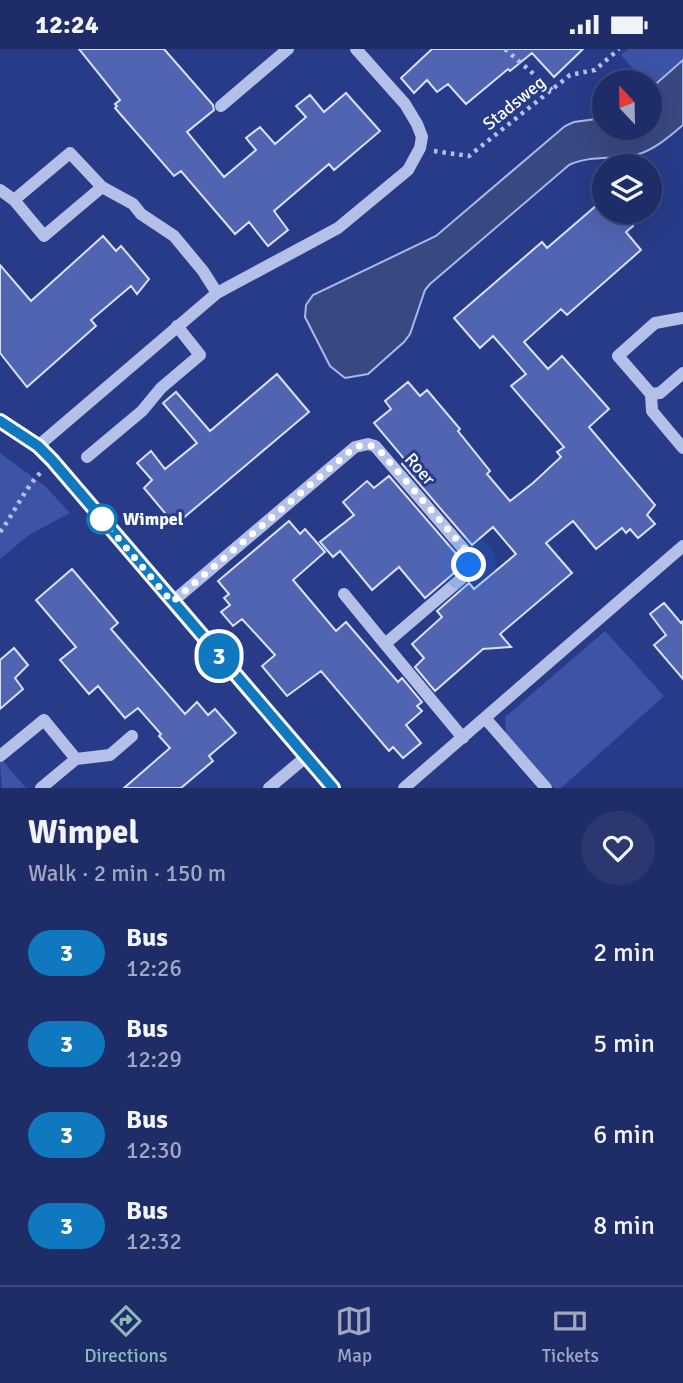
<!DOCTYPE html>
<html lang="en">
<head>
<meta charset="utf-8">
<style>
  body { margin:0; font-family:Signika,sans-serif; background:#2b3870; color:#f1f3f6; height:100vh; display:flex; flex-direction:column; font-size:26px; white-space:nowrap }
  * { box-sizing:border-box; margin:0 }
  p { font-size:23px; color:#a1a7c0 }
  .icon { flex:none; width:38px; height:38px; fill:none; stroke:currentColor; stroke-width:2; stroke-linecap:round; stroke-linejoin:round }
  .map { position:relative; height:739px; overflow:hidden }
  .details { display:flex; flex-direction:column; background:#1e2c67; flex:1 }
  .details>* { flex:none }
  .badge { padding:0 14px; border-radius:23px; font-size:24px; line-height:46px }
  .needle { width:46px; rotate:338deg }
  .buttons { position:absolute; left:592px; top:21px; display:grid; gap:14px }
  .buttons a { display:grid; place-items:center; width:70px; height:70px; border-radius:50%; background:#1e2c67; box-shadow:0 7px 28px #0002,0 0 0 2px #3c487b; font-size:35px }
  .you { position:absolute; width:35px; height:35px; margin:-18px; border:5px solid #fff; border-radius:50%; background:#1a73e8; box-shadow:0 0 0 10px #1a73e833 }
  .map>.badge { position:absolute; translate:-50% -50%; box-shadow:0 0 0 4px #fff }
  .round { display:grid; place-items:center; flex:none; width:74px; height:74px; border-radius:37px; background:#2b3870 }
  .summary { display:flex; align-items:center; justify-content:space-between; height:119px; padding:0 28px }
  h1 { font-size:33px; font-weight:700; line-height:52px }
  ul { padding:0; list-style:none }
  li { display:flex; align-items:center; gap:21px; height:91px; padding:0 28px }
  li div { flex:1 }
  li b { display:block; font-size:26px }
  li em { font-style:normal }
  li .badge { min-width:77px; font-weight:700; text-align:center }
  .status { display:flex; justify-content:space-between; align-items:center; height:49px; padding:0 35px; background:#1e2c67; direction:ltr }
  .status svg { height:19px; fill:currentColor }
  .tabs { display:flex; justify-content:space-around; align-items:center; height:98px; border-top:2px solid #3c487b; background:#1e2c67; font-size:19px; color:#a1a7c0 }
  .tabs a { display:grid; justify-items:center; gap:4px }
  .tabs .selected { color:#8bbbb9 }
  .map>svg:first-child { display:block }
</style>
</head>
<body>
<div class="status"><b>12:24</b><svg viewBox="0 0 49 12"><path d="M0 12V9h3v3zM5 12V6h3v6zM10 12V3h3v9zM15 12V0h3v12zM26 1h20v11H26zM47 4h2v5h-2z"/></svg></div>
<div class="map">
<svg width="683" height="739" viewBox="0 0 683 739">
  <rect width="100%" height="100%" fill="#283b89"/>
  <path fill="#3d53a6" d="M628 0H683V11L650 40 649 33H645L621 6Z
    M0 404 45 437 70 464 29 486 0 510Z
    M605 582 664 647 561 739H554L506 685 505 668Z
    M3 712 26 739H2L0 714Z"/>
  <path fill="#3a4882" stroke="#aab8e9" stroke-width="2" d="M683 11V76C669 88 654 101 636 106 614 111 589 106 569 116L430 235 425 241 410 285 404 293 368 325 345 329 330 317 305 268 306 256 313 246 436 187 565 77 574 73 604 69V79H649V41Z"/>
  <path fill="#5164b1" stroke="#d9e0f7" stroke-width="2" d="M79 0H164L213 56 214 61 187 83 224 128 256 101 246 89 260 78 275 95 306 68 296 57 310 46 324 63 346 44 380 82 334 121 329 115 274 162 288 181 268 197 249 173 235 185 181 122 174 127 115 59 117 57 115 55 120 51Z
    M432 0H583L554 28 532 4 510 22 508 20 466 55 448 35 437 43 427 31 414 44 401 29Z
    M604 150V163H623L633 173V177L626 183 641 201 567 266 561 260 524 293 548 320 562 307 609 360 589 378 655 456 647 466 655 475 638 489 630 480 626 484 622 479 596 500 573 472 546 494 572 524 500 585 511 598 483 600 435 642 415 618 424 609 412 595 442 568 437 562 469 534 474 540 516 505 493 478 472 496 402 415 406 412 374 374 391 360 385 352 408 333 420 347 427 341 460 380 458 382 490 422 487 425 510 452 533 434 561 408 557 403 564 398 511 337 526 325 493 287 480 299 454 269 542 193 547 199Z
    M103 187 116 202 121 197 149 230 137 245 131 237 91 271 96 277 27 338 0 304V216L31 252Z
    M277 325 309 363 175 476 144 439 152 431 137 414 151 402 165 420 197 394 163 354 176 343 210 382Z
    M389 427 459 508 453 513 457 519 454 524 425 549 399 518 372 541 340 502 333 508 320 493 354 466 343 453 367 432 374 439Z
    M289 472 300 485 305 480 325 503 293 531 336 582 346 573 398 633 402 629 422 653 417 657 422 662 406 676 421 694 403 709 393 698 389 702 321 622 287 647 262 617 275 606 242 570 233 577 221 563 230 556 224 549 229 545 218 532Z
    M72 520 118 574 111 580 185 665 197 653 208 666 215 660 236 684 209 707 213 712 181 739H124L170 699 159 687 161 685 138 659 125 669 98 637 89 645 60 611 76 598 36 551Z
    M664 554 681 574 683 572V630L654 596 666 586 650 565Z
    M14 599 28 616 15 629 23 640 0 660V611Z"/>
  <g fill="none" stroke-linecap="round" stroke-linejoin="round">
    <path stroke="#b5c0e9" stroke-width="4.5" stroke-dasharray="3.5 5" stroke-linecap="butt" d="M505 0 552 41
      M434 102 469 107 570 26 595 21 619 0
      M0 483C15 463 24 440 42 422"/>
    <path stroke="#b5c0e9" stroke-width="12" d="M221 57 288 0
      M0 141 14 151 44 187 102 138
      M14 151 70 104 102 138 133 155 141 165 174 187 203 222 217 244
      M683 269 655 274 618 307 651 345 652 362 683 399
      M651 345 660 344 683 324
      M0 371 38 397 52 411 333 739
      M38 397 217 244 338 179 408 121 420 99 422 88 417 75 405 55 356 0
      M87 408 142 362 161 339 200 306 177 277
      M344 545 385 595
      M172 553 355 398 368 395 375 397 467 504 469 515 461 530 385 595 463 689
      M485 669 546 739
      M0 707 44 671 76 710 41 739
      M76 710 110 706 132 687
      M269 739 307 707
      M404 739 683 497"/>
  </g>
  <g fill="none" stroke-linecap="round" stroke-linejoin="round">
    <g stroke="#fff" stroke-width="16">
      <path id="line" d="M0 372 38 397 52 411 333 739"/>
    </g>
    <use href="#line" stroke="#1078be" stroke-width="10"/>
    <path stroke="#fff" stroke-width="7" stroke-dasharray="0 12.6" d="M102 470 172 553 355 398 368 395 380 402 464 499 469 516"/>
  </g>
  <circle fill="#fff" stroke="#1078be" stroke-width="3.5" cx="102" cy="470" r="14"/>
  <g text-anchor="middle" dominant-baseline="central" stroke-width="6" stroke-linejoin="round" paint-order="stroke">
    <g font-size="18" fill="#fff" stroke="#283b89">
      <text transform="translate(514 54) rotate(-39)">Stadsweg</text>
      <text transform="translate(420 420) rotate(49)">Roer</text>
    </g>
    <g font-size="18" font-weight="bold" fill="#fff" stroke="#283b89" text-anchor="start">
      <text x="123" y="470">Wimpel</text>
    </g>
  </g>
</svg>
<div class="buttons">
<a><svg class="needle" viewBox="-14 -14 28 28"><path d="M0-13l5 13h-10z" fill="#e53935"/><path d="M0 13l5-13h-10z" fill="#a1a7c0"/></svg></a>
<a><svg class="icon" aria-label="layers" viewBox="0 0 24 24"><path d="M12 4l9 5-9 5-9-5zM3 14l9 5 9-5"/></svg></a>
</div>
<div class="you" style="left:469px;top:516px"></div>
<b class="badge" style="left:219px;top:607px;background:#1078be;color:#fff">3</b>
</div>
<section class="details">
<div class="summary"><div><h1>Wimpel</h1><p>Walk · 2 min · 150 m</p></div><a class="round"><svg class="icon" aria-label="heart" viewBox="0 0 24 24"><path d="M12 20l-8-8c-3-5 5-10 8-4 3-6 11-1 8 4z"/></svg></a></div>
<ul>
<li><span class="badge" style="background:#1078be;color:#fff">3</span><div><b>Bus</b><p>12:26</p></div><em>2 min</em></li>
<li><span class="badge" style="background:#1078be;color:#fff">3</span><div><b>Bus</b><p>12:29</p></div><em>5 min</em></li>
<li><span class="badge" style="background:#1078be;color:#fff">3</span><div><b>Bus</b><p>12:30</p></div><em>6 min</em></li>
<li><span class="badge" style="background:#1078be;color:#fff">3</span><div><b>Bus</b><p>12:32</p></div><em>8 min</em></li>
</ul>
</section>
<nav class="tabs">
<a class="selected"><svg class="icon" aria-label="directions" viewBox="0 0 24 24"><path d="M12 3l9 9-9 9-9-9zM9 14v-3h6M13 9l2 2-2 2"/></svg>Directions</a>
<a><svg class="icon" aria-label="map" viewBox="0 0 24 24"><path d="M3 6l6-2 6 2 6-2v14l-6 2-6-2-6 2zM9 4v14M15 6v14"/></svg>Map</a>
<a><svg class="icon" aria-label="tickets" viewBox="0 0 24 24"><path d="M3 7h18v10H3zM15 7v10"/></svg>Tickets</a>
</nav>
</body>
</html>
